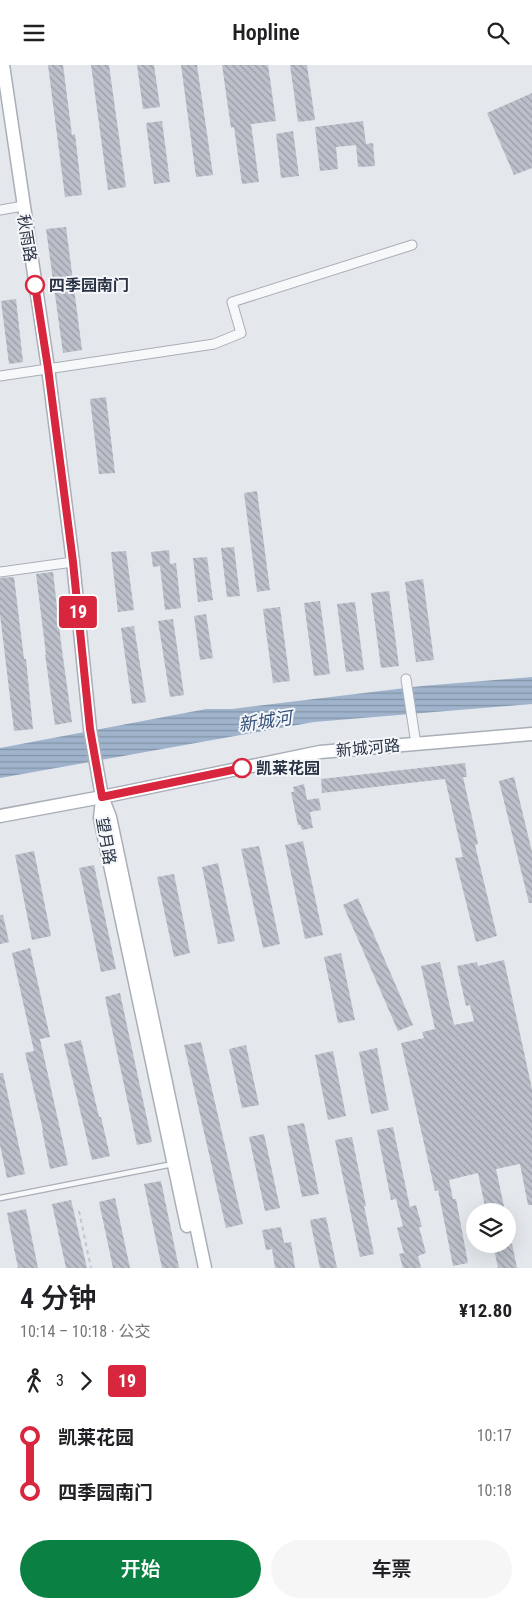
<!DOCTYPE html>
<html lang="zh">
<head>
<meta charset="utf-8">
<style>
  body { margin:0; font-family:"Roboto Condensed","Noto Sans SC",sans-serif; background:#f6f6f6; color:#202124; height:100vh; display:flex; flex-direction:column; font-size:19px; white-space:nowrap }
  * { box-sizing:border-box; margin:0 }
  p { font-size:16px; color:#757577 }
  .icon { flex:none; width:28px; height:28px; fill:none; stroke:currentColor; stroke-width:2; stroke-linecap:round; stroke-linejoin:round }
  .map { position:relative; height:1203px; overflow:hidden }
  .panel { display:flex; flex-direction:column; background:#fff; flex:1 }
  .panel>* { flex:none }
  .badge { padding:0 10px; border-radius:4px; font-size:18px; line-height:32px }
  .tools { position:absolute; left:466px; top:1138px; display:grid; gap:10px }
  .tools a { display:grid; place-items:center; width:50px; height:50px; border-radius:50%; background:#fff; box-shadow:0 5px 20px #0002; font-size:25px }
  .map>.badge { position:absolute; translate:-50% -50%; box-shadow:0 0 0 2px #fff }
  .legs { display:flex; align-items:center; gap:8px; height:55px; padding:0 20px; font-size:16px }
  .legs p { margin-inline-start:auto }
  .head { display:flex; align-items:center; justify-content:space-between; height:85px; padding:0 20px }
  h1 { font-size:28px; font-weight:600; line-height:38px }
  .cta { display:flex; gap:10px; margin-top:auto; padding:10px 20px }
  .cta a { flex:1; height:58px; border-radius:30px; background:#0b8043; color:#fff; font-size:20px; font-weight:600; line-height:58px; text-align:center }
  .cta a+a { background:#f6f6f6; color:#202124 }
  ul { padding:0 20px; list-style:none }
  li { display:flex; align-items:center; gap:18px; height:55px; font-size:19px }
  li i { display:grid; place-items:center; width:8px; height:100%; margin:0 6px; background:currentColor }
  li i::after { content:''; width:12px; height:12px; margin:-6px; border:4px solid; border-radius:50%; background:#fff }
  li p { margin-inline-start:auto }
  li:first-child i { background:linear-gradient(#0000 50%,currentColor 0) }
  li:last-child i { background:linear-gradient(currentColor 50%,#0000 0) }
  header { display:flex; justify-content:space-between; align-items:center; height:65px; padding:0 20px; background:#fff; font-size:22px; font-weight:600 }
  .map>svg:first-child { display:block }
</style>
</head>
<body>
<header><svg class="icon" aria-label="menu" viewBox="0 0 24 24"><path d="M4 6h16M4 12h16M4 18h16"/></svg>Hopline<svg class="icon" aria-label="search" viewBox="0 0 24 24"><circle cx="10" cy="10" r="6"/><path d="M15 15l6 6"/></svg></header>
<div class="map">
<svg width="532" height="1203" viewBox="0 0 532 1203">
  <defs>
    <pattern id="water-rules" width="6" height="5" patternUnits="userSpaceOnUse" patternTransform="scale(1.25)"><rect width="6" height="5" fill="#9fb4cc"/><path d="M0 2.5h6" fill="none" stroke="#8293a7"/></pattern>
    <pattern id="building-back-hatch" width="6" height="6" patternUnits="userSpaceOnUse" patternTransform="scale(1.25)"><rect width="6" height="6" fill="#bbc0ca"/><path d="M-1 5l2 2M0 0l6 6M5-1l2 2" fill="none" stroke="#989da6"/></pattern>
  </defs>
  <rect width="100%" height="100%" fill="#e4e7ec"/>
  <path fill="url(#water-rules)" d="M532 612V639L314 657 0 713V683L206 644H232L422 621Z"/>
  <path fill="url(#building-back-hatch)" d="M48 0H63L72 70 75 69 82 130 65 132Z
    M91 0H109L126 122 108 125Z
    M137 0H154L160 42 143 44Z
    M181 0H197L213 110 196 112Z
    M222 0H268L276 56 251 59 259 117 242 119 234 62 231 63Z
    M290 0H307L315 55 298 57Z
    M532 28V103L514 110 487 48Z
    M162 56 170 117 154 119 146 58Z
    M363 56 366 79 373 78 375 101 358 102 356 80 336 82 338 104 320 106 315 62Z
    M293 66 299 111 281 113 276 69Z
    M66 162 82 285 63 288 46 164Z
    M16 234 23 297 9 299 1 236Z
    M106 332 115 408 99 409 90 334Z
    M257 426 270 525 257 527 244 428Z
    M234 482 240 531 227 532 221 483Z
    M169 485 170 499 176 498 181 543 165 545 160 501 153 502 151 487Z
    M126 486 134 545 118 547 111 487Z
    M207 492 213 535 198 537 193 493Z
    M53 507 61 578 72 657 55 660 45 589H46L36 509Z
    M14 512 24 594H26L33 664 14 666 0 549V513Z
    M423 514 434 595 416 597 405 517Z
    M389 526 399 601 381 603 371 528Z
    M320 536 330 609 314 611 304 538Z
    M355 537 364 605 346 607 337 539Z
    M280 542 290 616 273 618 263 544Z
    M206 549 213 593 200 595 194 551Z
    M173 554 184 630 170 632 158 556Z
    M134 561 146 637 132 639 121 563Z
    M465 698 467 712H463L478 779 475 780 497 871 476 877 455 793 463 792 445 714 322 728 321 714Z
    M514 712 532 787V838H529L499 716Z
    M304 719 307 735 319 733 321 745 310 747 313 763 302 765 300 760H298L291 727H294L293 722Z
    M303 776 323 870 305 874 285 780Z
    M259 781 280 879 263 883 241 784Z
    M34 786 51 871 32 875 15 790Z
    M218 798 235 876 218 879 202 802Z
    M94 800 116 904 101 907 79 803Z
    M174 809 190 888 174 892 157 812Z
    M358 833 413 960 398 966 343 840Z
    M0 850H3L9 877 0 879Z
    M30 883 50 972 40 974 68 1100 50 1104 42 1065H43L25 988 34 986 12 888Z
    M341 888 355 955 338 958 324 892Z
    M504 895 532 1024V1140H528L520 1099 496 1104 505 1146H486L478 1108 449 1115 453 1134H456L468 1198 453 1201 438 1125 435 1126 401 978 424 973 422 967 435 964 421 901 440 897 454 960 474 956 470 940 466 941 457 901 477 897 478 901Z
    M120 928 152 1077 137 1080 105 932Z
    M81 975 99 1052H101L110 1091 92 1095 64 979Z
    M201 977 243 1159 226 1163 184 980Z
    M246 980 259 1040 242 1043 229 984Z
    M377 983 389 1045 371 1049 359 987Z
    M333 986 346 1051 328 1055 315 990Z
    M0 1008H3L25 1109 7 1113 0 1080Z
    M304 1058 319 1129 302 1132 287 1061Z
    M393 1062 410 1142 416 1140 422 1162H419L426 1188 418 1191 421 1203H403L399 1189 404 1188 397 1163 403 1161 396 1134 391 1135 377 1065Z
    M264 1069 280 1143 265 1146 249 1072Z
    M352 1072 366 1141H364L374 1189 360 1192 335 1075Z
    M161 1116 179 1203H162L144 1119Z
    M115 1133 130 1203H113L99 1137Z
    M71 1135 87 1203H66L52 1139Z
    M26 1144 38 1203H18L7 1148Z
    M326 1152 337 1203H320L310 1155Z
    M281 1162 284 1178 291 1177 295 1203H275L272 1184 266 1185 262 1165Z
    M493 1179H512L517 1203H498Z"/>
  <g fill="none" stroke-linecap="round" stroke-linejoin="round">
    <g stroke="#a9aeb7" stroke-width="7">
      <path id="lane" d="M0 1133 173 1099"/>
    </g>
    <g stroke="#a9aeb7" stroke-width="11">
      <path id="street" d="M0 145 23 141
        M0 311 214 279 241 268 232 237 412 180
        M0 507 73 497
        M406 614 416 679"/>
    </g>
    <g stroke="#a9aeb7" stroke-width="15">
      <path id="secondary" d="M3 0 48 303 73 497 90 664 102 732 110 752 205 1203
        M102 735 100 753 187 1161
        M0 751 102 732 320 687 532 669"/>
    </g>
    <path stroke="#c2c5cb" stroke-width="2" stroke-dasharray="4 4" stroke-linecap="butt" d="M79 1146 91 1203"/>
    <use href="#lane" stroke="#f7f8fa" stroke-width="4.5"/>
    <use href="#street" stroke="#f7f8fa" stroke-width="9"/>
    <use href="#secondary" stroke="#fff" stroke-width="12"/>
  </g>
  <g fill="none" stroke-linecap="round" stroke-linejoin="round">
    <g stroke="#fff" stroke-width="11">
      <path id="line-1" d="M35 220 48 303 73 497 90 664 102 732 242 703"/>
    </g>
    <use href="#line-1" stroke="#d7263d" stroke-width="8"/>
  </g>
  <g fill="#fff" stroke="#d7263d" stroke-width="2.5">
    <circle cx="35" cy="220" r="9"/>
    <circle cx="242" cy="703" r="9"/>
  </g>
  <g text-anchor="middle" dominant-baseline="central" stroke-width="4" stroke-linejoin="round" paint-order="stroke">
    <g font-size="16" fill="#2b3445" stroke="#f4f6f9">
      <text transform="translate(27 173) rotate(81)">秋雨路</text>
      <text transform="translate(368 683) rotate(-5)">新城河路</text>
      <text transform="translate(106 776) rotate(80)">望月路</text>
    </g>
    <g font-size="16" font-weight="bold" fill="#2b3445" stroke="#f4f6f9" text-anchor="start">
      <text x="49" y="220">四季园南门</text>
      <text x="256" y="703">凯莱花园</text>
    </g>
    <g font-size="18" font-style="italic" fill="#34527a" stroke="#f4f6f9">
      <text transform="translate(265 656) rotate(-8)">新城河</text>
    </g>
  </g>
</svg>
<div class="tools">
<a><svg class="icon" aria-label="layers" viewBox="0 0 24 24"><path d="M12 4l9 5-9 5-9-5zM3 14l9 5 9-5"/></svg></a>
</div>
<b class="badge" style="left:78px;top:547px;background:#d7263d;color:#fff">19</b>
</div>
<section class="panel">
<div class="head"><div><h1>4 分钟</h1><p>10:14 – 10:18 · 公交</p></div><b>¥12.80</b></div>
<div class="legs"><svg class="icon" aria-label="walk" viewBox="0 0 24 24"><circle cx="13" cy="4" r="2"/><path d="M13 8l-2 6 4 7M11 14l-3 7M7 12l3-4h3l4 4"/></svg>3<svg class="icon" aria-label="forward" viewBox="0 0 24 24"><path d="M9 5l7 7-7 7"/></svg><b class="badge" style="background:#d7263d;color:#fff">19</b></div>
<ul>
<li><i style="color:#d7263d"></i><b>凯莱花园</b><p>10:17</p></li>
<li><i style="color:#d7263d"></i><b>四季园南门</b><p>10:18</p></li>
</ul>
<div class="cta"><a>开始</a><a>车票</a></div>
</section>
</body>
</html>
